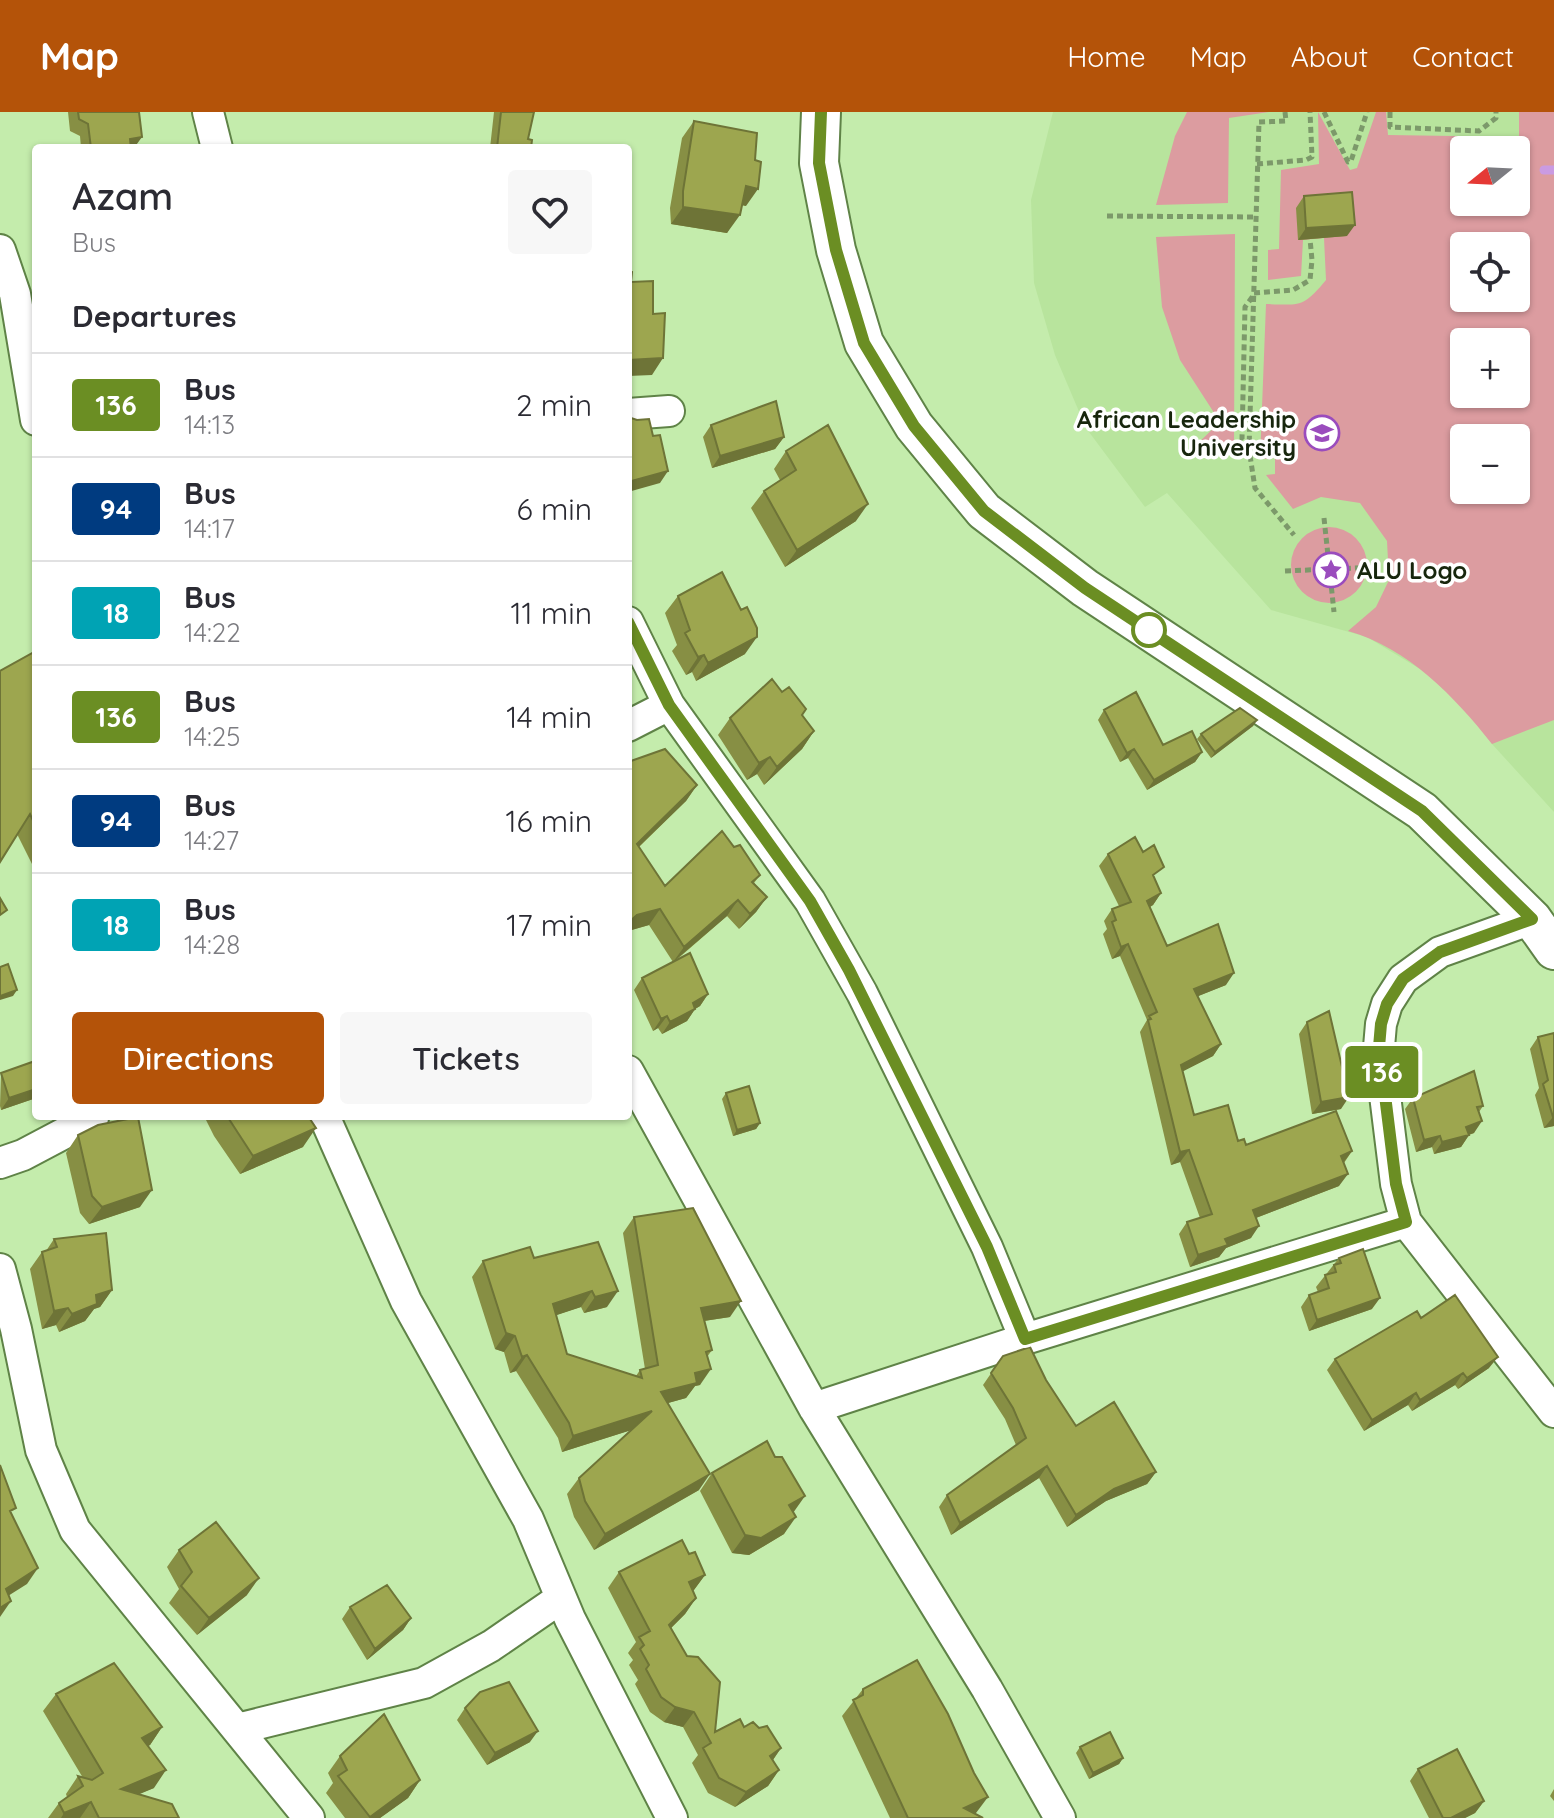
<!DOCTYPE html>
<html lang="en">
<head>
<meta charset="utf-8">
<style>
  body { margin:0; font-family:Quicksand,sans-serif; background:#f7f7f7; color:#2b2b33; height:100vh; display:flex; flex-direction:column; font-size:30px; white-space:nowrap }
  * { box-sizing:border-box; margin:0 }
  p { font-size:26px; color:#7c7c81 }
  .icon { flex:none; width:44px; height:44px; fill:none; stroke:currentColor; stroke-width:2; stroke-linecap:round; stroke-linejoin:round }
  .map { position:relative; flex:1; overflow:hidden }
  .drawer { position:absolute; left:32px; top:32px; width:600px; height:976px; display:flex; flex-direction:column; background:#fff; border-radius:8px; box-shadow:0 2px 6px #0004 }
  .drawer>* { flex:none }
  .badge { padding:0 16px; border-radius:6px; font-size:28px; line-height:52px }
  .needle { width:52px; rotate:252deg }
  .tools { position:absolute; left:1450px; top:24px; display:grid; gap:16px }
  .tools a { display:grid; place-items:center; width:80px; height:80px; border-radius:8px; background:#fff; box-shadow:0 2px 6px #0004; font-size:40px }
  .map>.badge { position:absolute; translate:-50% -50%; box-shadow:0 0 0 4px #fff }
  h2 { padding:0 40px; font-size:30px; line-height:72px }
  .round { display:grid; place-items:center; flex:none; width:84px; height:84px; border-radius:8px; background:#f7f7f7 }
  .head { display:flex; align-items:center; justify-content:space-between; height:136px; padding:0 40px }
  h1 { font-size:38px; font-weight:600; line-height:60px }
  .button { display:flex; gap:16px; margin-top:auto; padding:16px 40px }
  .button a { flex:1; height:92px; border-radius:8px; background:#b45309; color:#fff; font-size:32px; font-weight:600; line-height:92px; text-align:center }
  .button a+a { background:#f7f7f7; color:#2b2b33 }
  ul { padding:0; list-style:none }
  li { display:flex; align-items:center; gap:24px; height:104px; padding:0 40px; border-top:2px solid #e1e1e2 }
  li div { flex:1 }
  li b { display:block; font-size:30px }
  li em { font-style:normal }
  li .badge { min-width:88px; font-weight:700; text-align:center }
  header { display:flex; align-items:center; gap:48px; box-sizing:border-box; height:112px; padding:0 40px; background:#b45309; color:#fff }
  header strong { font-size:38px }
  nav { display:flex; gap:44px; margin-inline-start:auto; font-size:28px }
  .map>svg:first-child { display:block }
</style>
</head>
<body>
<header>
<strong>Map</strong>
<nav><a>Home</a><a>Map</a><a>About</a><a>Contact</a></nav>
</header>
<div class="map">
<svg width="1554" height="1706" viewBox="0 0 1554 1706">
  <rect width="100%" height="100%" fill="#c4ecac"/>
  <path fill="#b8e49d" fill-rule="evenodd" d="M1053 0H1554V700L1492 632 1466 598 1425 560 1367 525 1271 498 1167 381 1145 395 1086 316 1055 243 1034 171 1031 88ZM1464 38H1516V90H1464ZM1464 134H1516V186H1464ZM1464 230H1516V282H1464ZM1464 326H1516V378H1464Z"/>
  <path fill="#dc9ca0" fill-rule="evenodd" d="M1187 0H1269L1229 6 1228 91 1156 93 1175 24Z
    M1318 0 1350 58 1357 56 1376 0H1386L1388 23 1519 25V0H1554V608L1492 632C1455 585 1408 536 1348 519L1376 495 1389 468 1387 429 1360 391 1321 385 1293 397 1266 363 1275 362V346L1260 347 1266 192C1300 193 1303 196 1326 168L1324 126 1303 128 1301 164 1268 168V138L1279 137 1281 58 1319 52ZM1464 38H1516V90H1464ZM1464 134H1516V186H1464ZM1464 230H1516V282H1464ZM1464 326H1516V378H1464Z
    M1235 122 1234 338 1202 340 1195 334 1220 310 1180 248 1162 195 1156 125Z
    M1291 453a38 38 0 1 1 76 0a38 38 0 1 1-76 0Z"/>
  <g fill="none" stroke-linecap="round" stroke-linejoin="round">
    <path stroke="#ca9be2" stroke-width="9" d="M1544 58H1554"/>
    <g stroke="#5f8347" stroke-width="34">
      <path id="minor" d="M208 0 217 36
        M0 138 15 182 36 308
        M628 302 669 299
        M628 510 669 593 810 789 862 881 987 1135 1025 1227
        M628 614 669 593
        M1532 807 1440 840 1403 867 1387 892 1381 912 1379 935 1396 1072 1406 1110 1554 1300
        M628 959 814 1296 987 1577 1060 1706
        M324 1004 406 1189 528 1407 570 1507 672 1706
        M0 1051 23 1043 93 1006
        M0 1157 16 1217 41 1338 75 1418 309 1706
        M814 1296 1025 1227 1406 1110
        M237 1617 424 1571 491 1534 561 1486"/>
    </g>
    <g stroke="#5f8347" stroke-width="42">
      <path id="major" d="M821 0 819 51 836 138 864 231 914 314 984 399 1085 476 1422 699 1532 807 1554 838"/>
    </g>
    <path stroke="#7c996a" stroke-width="5" stroke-dasharray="6 4" stroke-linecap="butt" d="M1285 0 1286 9 1259 10 1249 337 1255 376 1294 423
      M1324 0 1348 50 1351 49 1367 0
      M1390 0V15L1479 19 1496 6V0
      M1257 52 1306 48 1312 45 1310 0
      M1107 104 1256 105
      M1254 181 1293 178 1310 168 1312 148 1310 127
      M1249 336 1242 327 1245 195 1253 184
      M1324 406 1334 500
      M1285 459 1377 455"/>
    <use href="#minor" stroke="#fff" stroke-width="30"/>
    <use href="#major" stroke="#fff" stroke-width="38"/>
  </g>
  <path fill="#878f44" d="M68 0H139L134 36H81L80 24 70 19Z
    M494 0H534L528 27 531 36H490Z
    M694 9 746 94 742 93 727 121 671 112 670 96 682 26Z
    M1304 84 1347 124 1298 128 1296 96Z
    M711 313 784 325 775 337 712 356 703 325Z
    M786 339 856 409 785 455 751 396 764 379 780 368 774 357Z
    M678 484 745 542 696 569 692 560 686 563 672 539 677 533 665 501Z
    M36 539V756L33 754 17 722Z
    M782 580 802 603 814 619 802 637 764 673 757 662 747 668 718 623 730 606Z
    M1104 598 1163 633 1202 640 1195 650 1147 678 1128 646 1120 650 1098 608Z
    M1257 608 1253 614 1211 646 1197 627 1201 622Z
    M665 637 697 673 686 689 639 735 665 774 722 719 734 735 740 733 760 763 754 771 767 785 756 800 739 817 727 804 674 850 690 841 708 882 700 894 695 897 687 909 662 922 658 916 653 919 634 878 642 866 673 850 649 813 628 819V650Z
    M1108 742 1155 767 1161 781 1153 793 1150 795 1167 834 1226 873 1198 884 1221 932 1213 944 1182 959 1194 1003 1246 1033 1352 1039 1344 1051 1339 1074 1256 1106 1251 1126 1226 1136 1219 1145 1190 1155 1179 1122 1187 1110 1200 1106 1180 1050 1171 1053 1140 920 1147 908 1120 844 1112 847 1103 822 1107 817 1104 809 1112 797 1119 794 1099 754Z
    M1307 910 1341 997 1312 1002 1299 922Z
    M1554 921V1014L1544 1016 1535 983 1539 976 1530 937 1538 925Z
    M36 951V986L1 998 0 994 1 961Z
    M726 981 760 1011 756 1017 733 1024 722 987Z
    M1413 986 1483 994 1479 1000 1474 1021 1469 1023 1461 1035 1434 1042 1432 1035 1416 1040 1405 997Z
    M204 1004H308L303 1035 240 1062 214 1024Z
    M78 1023 140 1095 89 1112 80 1101 66 1041Z
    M634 1105 730 1205 704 1209 712 1238 707 1245 700 1273 695 1274 686 1286 668 1291 699 1378 594 1438 574 1405 567 1382 579 1366 631 1318 562 1340 558 1326 516 1259 510 1261 504 1240 495 1237 472 1165 483 1149 534 1146 598 1130 607 1195 584 1201 581 1195 556 1203 567 1242 636 1264 640 1258 645 1257 623 1121Z
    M54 1127 112 1178 100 1195 94 1197 85 1209 59 1220 56 1213 42 1217 30 1157 42 1140 46 1139Z
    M1339 1146 1372 1197 1309 1219 1301 1195 1309 1183 1318 1180 1316 1175Z
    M1421 1206 1489 1256 1458 1277 1455 1273 1412 1299 1408 1293 1364 1319 1327 1258 1335 1247Z
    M1003 1244 1046 1268 1076 1314 1156 1360 1147 1372 1106 1389 1067 1415 1039 1366 951 1423 939 1395 947 1383 1016 1333 1005 1307 983 1273Z
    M712 1361 793 1401 784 1422 749 1443 732 1441 700 1379Z
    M179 1438 247 1483 197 1523 169 1491 179 1477 167 1455Z
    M689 1442 705 1463 693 1479 696 1486 685 1502 671 1516 715 1620 744 1615 781 1636 773 1648 779 1658 768 1674 735 1695 708 1681 692 1651 698 1643 683 1615 664 1610 650 1600 635 1572 638 1568 629 1553 633 1548 628 1541 636 1530 608 1476 619 1460Z
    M350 1495 411 1506 403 1518 367 1548 342 1507Z
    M863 1577 976 1701 975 1702 983 1706H890L842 1604Z
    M56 1582 162 1615 150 1633 148 1634 154 1676 138 1682 179 1706H48L59 1691 67 1685 66 1682 78 1664 83 1666 43 1599Z
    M465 1596 530 1630 487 1653 457 1608Z
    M1080 1635 1123 1646 1119 1652 1089 1667 1076 1641Z
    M340 1644 420 1668 408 1686 380 1706H345L326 1681 333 1671 328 1661Z
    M1418 1657 1484 1689 1475 1701 1465 1706H1429L1410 1669Z
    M1554 1677V1689L1550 1684Z"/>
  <path fill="#6e7437" d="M142 25 134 36H124L130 27Z
    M746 74 758 77 746 94 734 91Z
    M683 95 740 103 727 121 671 112Z
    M1355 113 1347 124 1298 128 1306 116Z
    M663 246 652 263 628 264V248Z
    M784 325 775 337 712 356 720 344Z
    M668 359 660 371 628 380V370Z
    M868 392 856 409 785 455 797 438Z
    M757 525 745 542 696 569 708 551Z
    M704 543 692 560 686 563 698 545Z
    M1257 608 1253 614 1211 646 1215 640Z
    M814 619 802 637 764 673 777 655Z
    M1134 637 1128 646 1120 650 1127 641Z
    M1202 640 1195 650 1147 678 1154 668Z
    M770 645 757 662 747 668 759 651Z
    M697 673 686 689 628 745 637 732Z
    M1161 781 1153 793 1139 801 1147 789Z
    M767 785 756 800 739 817 750 802Z
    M738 788 727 804 673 850 684 835Z
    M660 797 649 813 628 819V811L637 803Z
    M1128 832 1120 844 1112 847 1121 835Z
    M1234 861 1226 873 1186 889 1194 877Z
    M17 878 13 884 0 888V884Z
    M708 882 700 894 695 897 687 909 662 922 670 910 693 891Z
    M667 904 658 916 653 919 661 907Z
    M1221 932 1213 944 1172 965 1181 953Z
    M36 977V986L1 998 9 986Z
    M1349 985 1341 997 1312 1002 1321 990Z
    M1554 1004V1014L1544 1016 1553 1005Z
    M1482 1009 1474 1021 1464 1024 1469 1023 1461 1035 1434 1042 1442 1030 1466 1015Z
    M760 1011 756 1017 733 1024 737 1018Z
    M316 1016 303 1035 240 1062 253 1044Z
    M1440 1024 1432 1035 1416 1040 1424 1028Z
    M1189 1038 1180 1050 1171 1053 1180 1040Z
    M1352 1039 1343 1051 1341 1044Z
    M1348 1062 1339 1074 1245 1110 1253 1098Z
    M152 1078 140 1095 89 1112 102 1095Z
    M1259 1114 1251 1126 1226 1136 1219 1145 1190 1155 1198 1143 1225 1127Z
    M112 1178 100 1195 94 1197 85 1209 59 1220 72 1202 96 1183Z
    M592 1179 581 1195 542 1208 553 1192Z
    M618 1179 607 1195 584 1201 595 1185Z
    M1380 1186 1372 1197 1309 1219 1317 1208Z
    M741 1189 730 1205 690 1211 701 1196Z
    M68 1196 56 1213 42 1217 54 1199Z
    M506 1221 515 1224 504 1240 495 1237Z
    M527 1243 516 1259 510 1261 522 1245Z
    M1498 1245 1489 1256 1458 1277 1467 1266Z
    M711 1257 700 1273 695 1274 686 1286 650 1296 661 1280 695 1261Z
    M1463 1261 1455 1273 1412 1299 1420 1288Z
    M1416 1281 1408 1293 1364 1319 1372 1308Z
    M652 1299 641 1315 562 1340 573 1324Z
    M1047 1354 1039 1366 951 1423 960 1411Z
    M1156 1360 1147 1372 1106 1389 1067 1415 1076 1403 1114 1377Z
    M710 1362 699 1378 594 1438 605 1422Z
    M805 1384 793 1401 789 1393Z
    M796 1405 784 1422 749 1443 732 1441 745 1423Z
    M38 1456 27 1472 0 1489 6 1477Z
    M705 1463 694 1478 678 1486 689 1470Z
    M259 1466 247 1483 197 1523 209 1506Z
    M696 1486 685 1502 658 1529 669 1513Z
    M11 1489 0 1505V1496Z
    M411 1506 403 1518 367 1548 375 1537Z
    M675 1595 694 1600 683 1615 664 1610Z
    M162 1615 150 1633 130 1643 142 1626Z
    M538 1619 530 1630 487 1653 495 1641Z
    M781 1636 770 1652V1644Z
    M1123 1646 1119 1652 1089 1667 1093 1661Z
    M166 1658 154 1676 109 1695 121 1677Z
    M779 1658 768 1674 735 1695 746 1680Z
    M420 1668 408 1686 380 1706H369Z
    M988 1685 976 1701 966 1706 964 1696Z
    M1484 1689 1475 1701 1465 1706H1451Z
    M91 1690 80 1706H61L64 1701Z"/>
  <path fill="#9da64f" stroke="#6e7437" stroke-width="2" d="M78 0H139L142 25 130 27 131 36H91L88 12 79 7Z
    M501 0H534L528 27 532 28 531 36H497Z
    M694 9 757 21 755 48 761 50 758 77 746 74 740 103 683 95V79Z
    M1352 80 1355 113 1306 116 1304 84Z
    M628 108H630L628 130Z
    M628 159 632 160 631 170 653 169V202L665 201 663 246 628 248Z
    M776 289 784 325 720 344 711 313Z
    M628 305 637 308 649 307 653 324 660 323 668 359 628 370Z
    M828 313 868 392 797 438 764 379 796 358 786 339Z
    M722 460 741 498 747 495 757 516V525L708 551 704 543 698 545 685 521 690 518 678 484Z
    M36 539V715L30 702 0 750V559Z
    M772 567 782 580 789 575 806 597 802 603 814 619 777 655 770 645 759 651 730 606Z
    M1136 580 1163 633 1192 619 1202 640 1154 668 1134 637 1127 641 1104 598Z
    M1240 596 1257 608 1215 640 1201 622Z
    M665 637 697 673 637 732 665 774 722 719 734 735 740 733 760 763 752 770 767 785 750 802 738 788 684 835 660 797 637 803 628 811V650Z
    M1135 725 1143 740 1154 733 1164 755 1153 763 1161 781 1147 789 1167 834 1218 812 1234 861 1194 877 1221 932 1181 953 1194 1003 1228 993 1238 1029 1244 1027 1246 1033 1336 999 1352 1039 1341 1044 1348 1062 1253 1098 1259 1114 1225 1127 1228 1133 1198 1143 1187 1110 1212 1102 1189 1038 1180 1040 1148 908 1151 907 1149 904 1157 900 1128 832 1121 835 1112 810 1116 808 1112 797 1131 790 1108 742Z
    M0 786 7 798 0 803Z
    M690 841 708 882 693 891 695 897 670 910 667 904 661 907 642 866Z
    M8 852 17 878 0 884V855Z
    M1329 899 1349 985 1321 990 1307 910Z
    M1554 921V1004L1553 1005 1543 972 1548 968 1538 925Z
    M35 949 36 977 9 986 1 961Z
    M1474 959 1483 994 1477 995 1482 1009 1466 1015 1469 1023 1442 1030 1440 1024 1424 1028 1413 986Z
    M749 974 760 1011 737 1018 726 981Z
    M227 1004H308L316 1016 253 1044Z
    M138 1005 152 1078 102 1095 92 1084 78 1023 98 1013Z
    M693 1096 741 1189 701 1196 712 1238 706 1240 711 1257 695 1261 697 1271 661 1280 710 1362 605 1422 585 1389 579 1366 652 1299 573 1324 569 1311 527 1243 522 1245 515 1224 506 1221 483 1149 530 1135 534 1146 598 1130 618 1179 595 1185 592 1179 553 1192 567 1242 642 1266 640 1258 658 1253 634 1105Z
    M106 1121 112 1178 96 1183 97 1192 72 1202 68 1196 54 1199 42 1140 57 1135 54 1127Z
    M1363 1137 1380 1186 1317 1208 1309 1183 1329 1176 1325 1163 1336 1160 1334 1153 1341 1151 1339 1146Z
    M1455 1183 1498 1245 1467 1266 1463 1261 1420 1288 1416 1281 1372 1308 1335 1247 1417 1199 1421 1206Z
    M1030 1235 1046 1268 1076 1314 1114 1290 1156 1360 1114 1377 1076 1403 1047 1354 960 1411 947 1383 1026 1326 1013 1296 991 1261 1003 1244Z
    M767 1329 775 1345H782L805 1384 789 1393 796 1405 761 1426 745 1423 712 1361Z
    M0 1353 16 1396 10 1399 38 1456 6 1477 11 1489 0 1496Z
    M216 1410 259 1466 209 1506 181 1474 192 1460 179 1438Z
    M682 1428 689 1442 695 1440 705 1463 689 1470 696 1486 669 1513 687 1544 698 1545 720 1570 715 1620 740 1607 744 1615 753 1610 759 1616 767 1614 781 1636 770 1644 779 1658 746 1680 719 1666 703 1636 711 1631 694 1600 675 1595 661 1585 646 1557 649 1553 640 1537 644 1533 639 1525 650 1519 619 1460Z
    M387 1473 411 1506 375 1537 350 1495Z
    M917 1548 948 1602 974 1661 988 1685 964 1696 983 1706H908L853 1588 863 1583V1577Z
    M114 1551 162 1615 142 1626 166 1658 121 1677 172 1692 179 1706H99L91 1690 64 1701 59 1691 83 1674 78 1664 92 1668 103 1661 56 1582Z
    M509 1570 538 1619 495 1641 465 1596 480 1580Z
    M384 1602 420 1668 370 1705 338 1664 347 1658 340 1644Z
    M1110 1620 1123 1646 1093 1661 1080 1635Z
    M1457 1637 1484 1689 1451 1706H1443L1418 1657Z"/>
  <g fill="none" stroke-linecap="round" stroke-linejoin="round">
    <g stroke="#fff" stroke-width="18">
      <path id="line" d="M628 510 669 593 810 789 849 858 987 1135 1025 1227 1406 1110 1396 1072 1379 935 1381 912 1387 892 1403 867 1440 840 1532 807 1422 699 1085 476 984 399 914 314 864 231 836 138 819 51 821 0"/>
    </g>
    <use href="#line" stroke="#6b8e23" stroke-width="12"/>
  </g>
  <defs>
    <g id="university-ring" transform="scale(1.8)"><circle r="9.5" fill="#fff" stroke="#9a4cbd" stroke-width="1.5"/><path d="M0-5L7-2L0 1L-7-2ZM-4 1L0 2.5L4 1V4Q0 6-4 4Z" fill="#9a4cbd"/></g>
    <g id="sight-ring" transform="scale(1.8)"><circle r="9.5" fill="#fff" stroke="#9a4cbd" stroke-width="1.5"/><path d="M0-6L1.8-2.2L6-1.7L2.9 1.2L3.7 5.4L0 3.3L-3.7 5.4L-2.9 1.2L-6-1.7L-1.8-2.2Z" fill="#9a4cbd"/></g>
  </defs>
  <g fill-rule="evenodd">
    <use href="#university-ring" x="1322" y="321"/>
    <use href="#sight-ring" x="1331" y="458"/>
  </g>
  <circle fill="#fff" stroke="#6b8e23" stroke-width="4" cx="1149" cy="518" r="16"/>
  <g text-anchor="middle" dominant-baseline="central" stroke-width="7" stroke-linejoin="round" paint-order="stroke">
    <g font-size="24" font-weight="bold" fill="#17260d" stroke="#fff" text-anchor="end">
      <text x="1296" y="307">African Leadership<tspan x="1296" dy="28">University</tspan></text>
      <text x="1357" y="458" text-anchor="start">ALU Logo</text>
    </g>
  </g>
</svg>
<div class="tools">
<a><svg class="needle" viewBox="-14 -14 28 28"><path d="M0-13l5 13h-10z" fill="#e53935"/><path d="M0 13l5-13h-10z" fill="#7c7c81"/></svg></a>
<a><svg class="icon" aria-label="locate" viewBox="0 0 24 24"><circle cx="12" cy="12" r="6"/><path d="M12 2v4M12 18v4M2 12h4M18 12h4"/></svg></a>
<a>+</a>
<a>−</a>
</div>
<b class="badge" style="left:1382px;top:960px;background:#6b8e23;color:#fff">136</b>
<section class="drawer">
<div class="head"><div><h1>Azam</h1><p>Bus</p></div><a class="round"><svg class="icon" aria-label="heart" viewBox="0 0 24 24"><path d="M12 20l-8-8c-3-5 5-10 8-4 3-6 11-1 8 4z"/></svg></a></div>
<h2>Departures</h2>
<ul>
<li><span class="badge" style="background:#6b8e23;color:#fff">136</span><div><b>Bus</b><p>14:13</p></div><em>2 min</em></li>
<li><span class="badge" style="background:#003b80;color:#fff">94</span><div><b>Bus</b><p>14:17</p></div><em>6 min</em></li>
<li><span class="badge" style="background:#00a3b4;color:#fff">18</span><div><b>Bus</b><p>14:22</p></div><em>11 min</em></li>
<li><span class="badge" style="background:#6b8e23;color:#fff">136</span><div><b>Bus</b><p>14:25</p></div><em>14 min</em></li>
<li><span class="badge" style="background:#003b80;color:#fff">94</span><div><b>Bus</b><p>14:27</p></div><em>16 min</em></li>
<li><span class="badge" style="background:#00a3b4;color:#fff">18</span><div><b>Bus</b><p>14:28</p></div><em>17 min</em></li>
</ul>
<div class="button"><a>Directions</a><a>Tickets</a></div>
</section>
</div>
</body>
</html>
